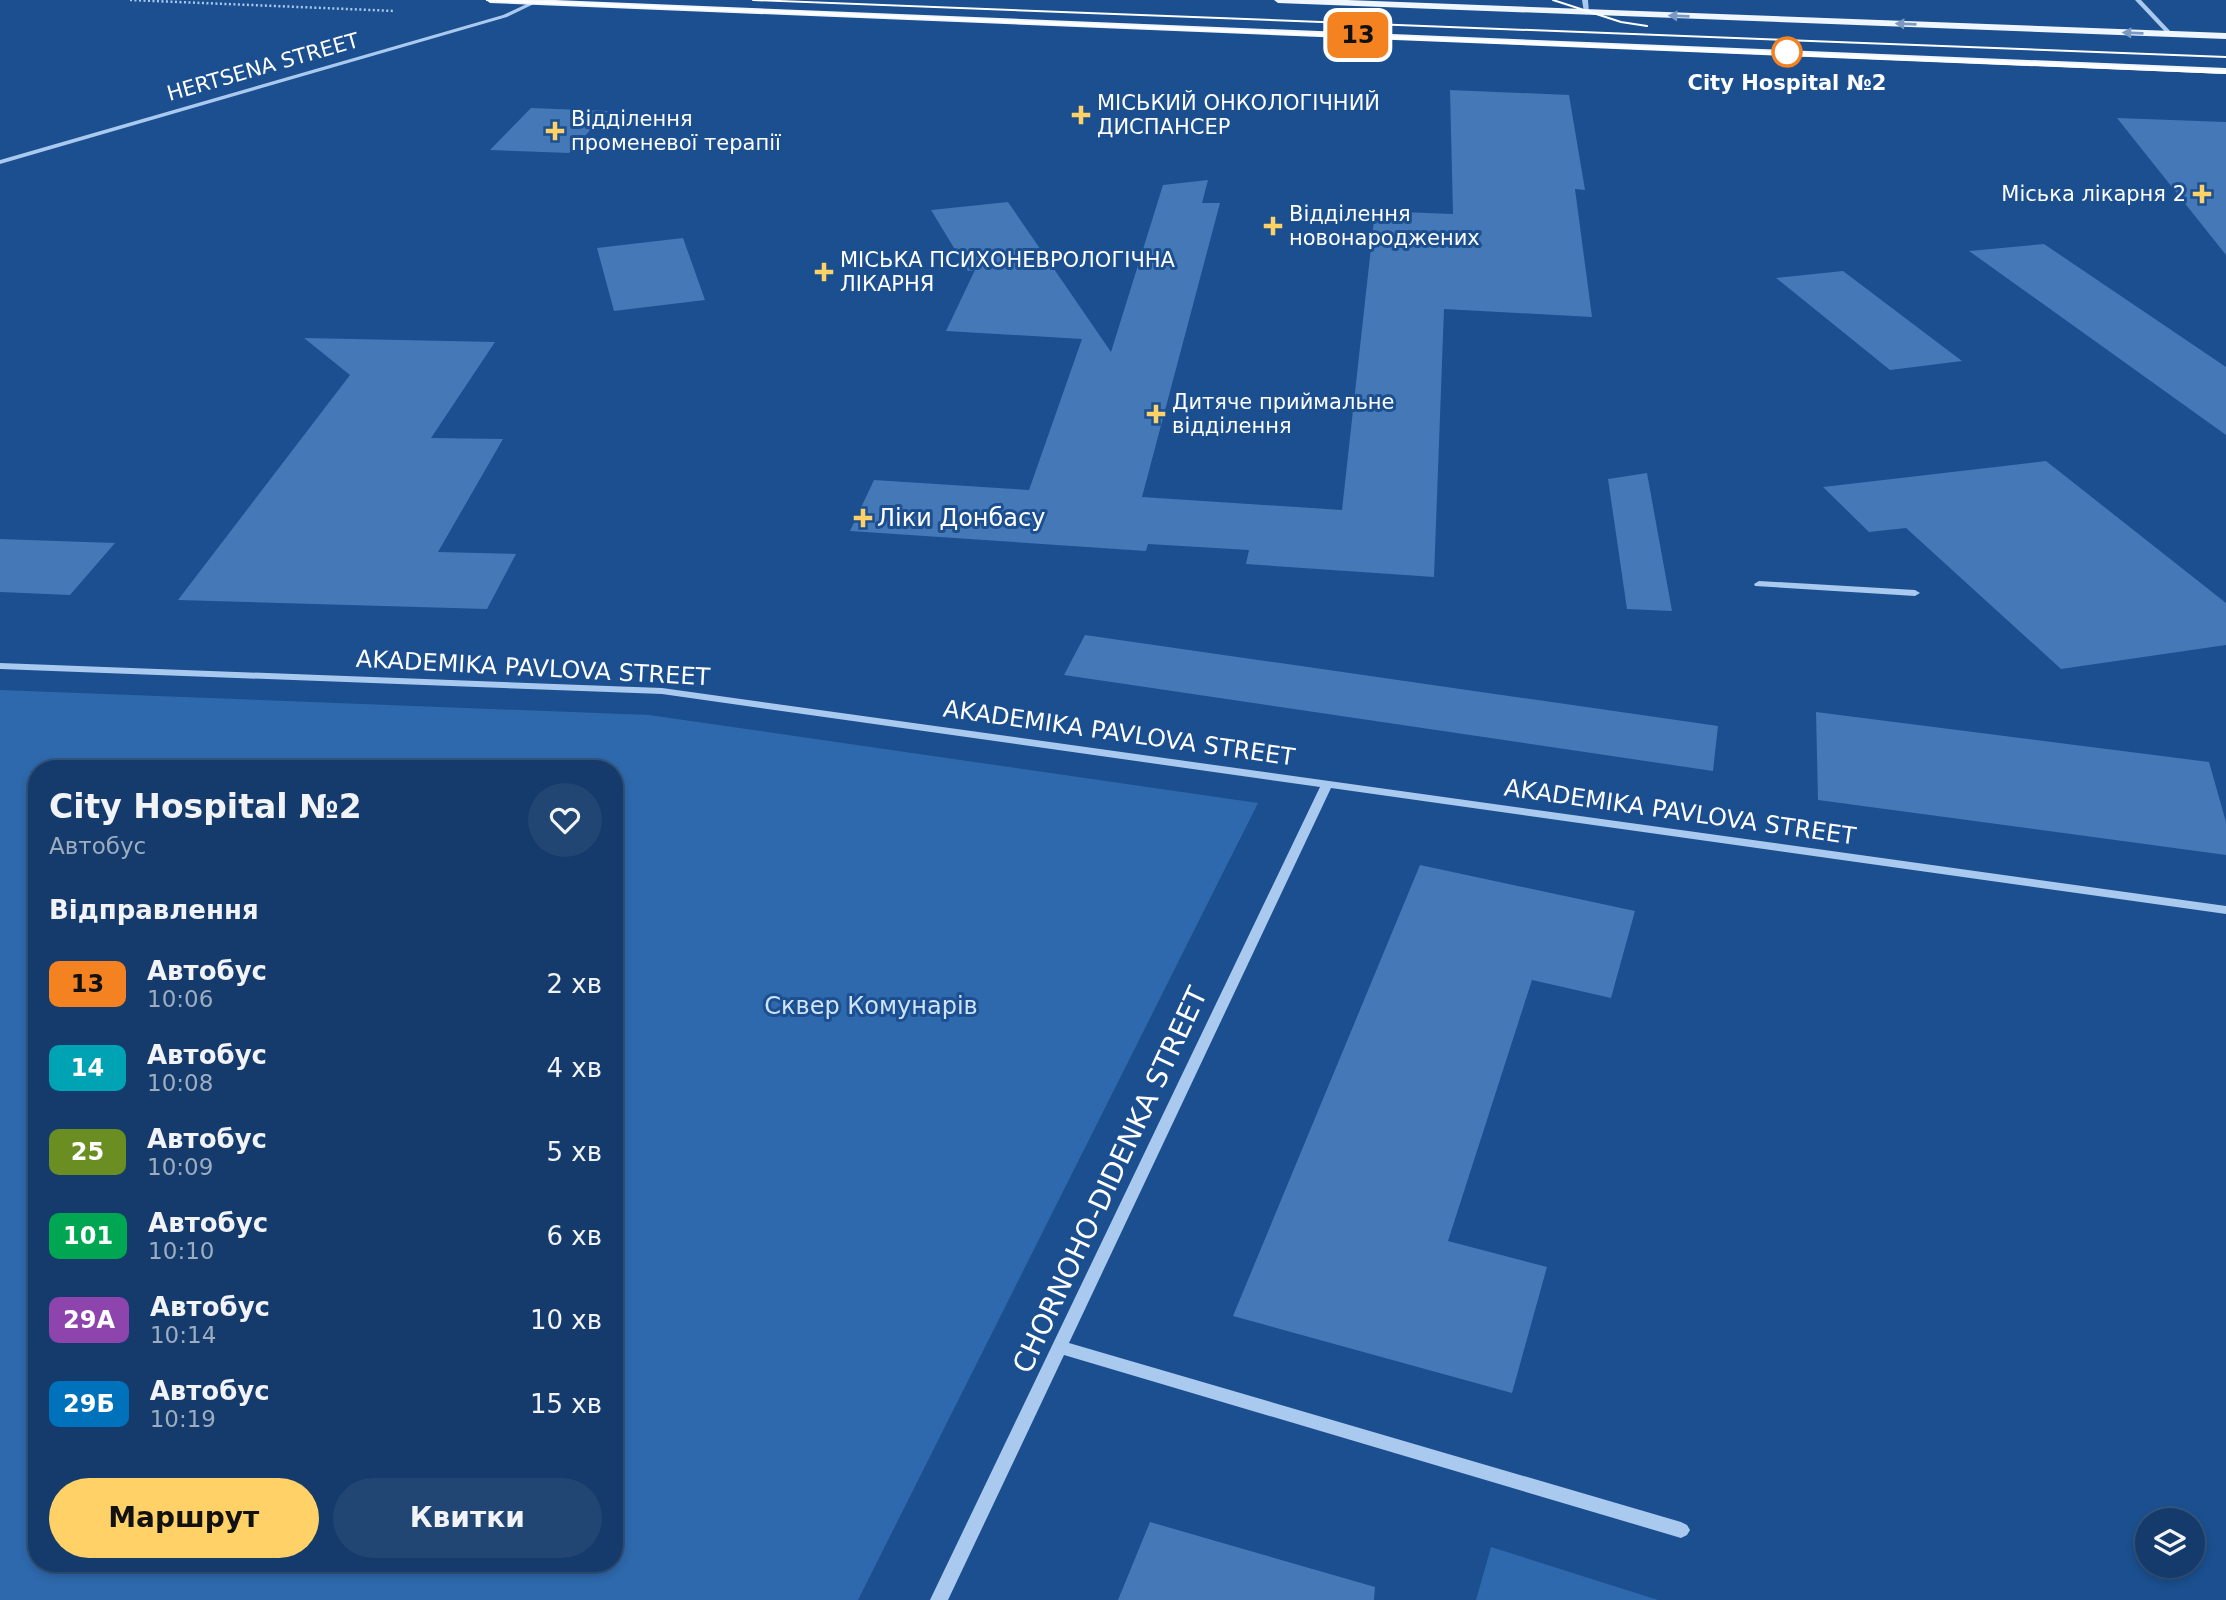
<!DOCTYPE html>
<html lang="uk">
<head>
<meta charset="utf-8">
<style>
  body { margin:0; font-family:"DejaVu Sans",sans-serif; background:#214673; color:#f1f3f6; height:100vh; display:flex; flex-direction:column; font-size:26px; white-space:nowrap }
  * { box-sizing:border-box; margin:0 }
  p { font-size:23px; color:#9dadc1 }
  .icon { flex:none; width:38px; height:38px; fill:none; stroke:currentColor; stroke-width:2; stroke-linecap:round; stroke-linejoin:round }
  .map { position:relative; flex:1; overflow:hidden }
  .sheet { position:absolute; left:28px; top:760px; width:595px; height:812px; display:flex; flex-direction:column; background:#143b6b; border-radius:28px; box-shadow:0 4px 10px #0003,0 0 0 2px #33557e }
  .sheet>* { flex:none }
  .badge { padding:0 14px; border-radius:10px; font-size:24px; line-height:46px }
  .controls { position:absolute; left:2135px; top:1508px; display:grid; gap:14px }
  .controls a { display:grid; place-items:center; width:70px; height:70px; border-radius:50%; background:#143b6b; box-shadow:0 4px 10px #0003,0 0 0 2px #33557e; font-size:35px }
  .map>.badge { position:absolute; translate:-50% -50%; box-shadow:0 0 0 4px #fff }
  h2 { padding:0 21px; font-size:26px; line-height:63px }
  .round { display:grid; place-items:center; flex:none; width:74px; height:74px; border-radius:37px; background:#214673 }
  .summary { display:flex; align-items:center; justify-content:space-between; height:119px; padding:0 21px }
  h1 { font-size:33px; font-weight:600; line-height:52px }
  .primary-button { display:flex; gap:14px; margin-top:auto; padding:14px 21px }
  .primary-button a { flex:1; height:80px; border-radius:42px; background:#ffd166; color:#111; font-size:28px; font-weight:600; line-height:80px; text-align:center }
  .primary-button a+a { background:#214673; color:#f1f3f6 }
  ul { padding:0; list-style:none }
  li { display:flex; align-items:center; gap:21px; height:84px; padding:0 21px }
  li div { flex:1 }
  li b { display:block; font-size:26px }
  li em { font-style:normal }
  li .badge { min-width:77px; font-weight:700; text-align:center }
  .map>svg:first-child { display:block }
</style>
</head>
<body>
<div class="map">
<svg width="2226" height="1600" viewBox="0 0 2226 1600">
  <rect width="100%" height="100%" fill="#1b4f8f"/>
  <path fill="#2e69ad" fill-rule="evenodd" d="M0 690 649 715 1258 803 858 1600H0ZM37 768H614V1563H37Z
    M1491 1547 1658 1600H1476Z"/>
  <path fill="#4478b7" d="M1450 90 1569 95 1585 190 1575 189 1592 317 1444 309 1434 577 1246 564 1249 550 1148 544 1146 551 850 531 874 480 1029 490 1082 339 946 331 975 270 968 271 931 210 1008 202 1111 352 1163 185 1208 180 1202 203H1220L1142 497 1342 510 1375 211 1453 214Z
    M531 108 608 111 569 153 490 150Z
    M2117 118 2226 122V255Z
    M683 238 705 300 614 311 597 248Z
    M2044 244 2226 367V435L1969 251Z
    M1843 271 1962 361 1890 370 1776 278Z
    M304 338 495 342 431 438 503 439 438 552 516 554 487 609 178 600 350 375Z
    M2046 461 2226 603V645L2061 669 1906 528 1869 532 1823 487Z
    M1647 473 1672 611 1627 609 1608 479Z
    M0 539 115 543 70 595 0 592Z
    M1085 635 1718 726 1713 771 1064 675Z
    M1816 712 2209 762 2226 822V855L1818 800Z
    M1420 865 1635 911 1611 998 1532 980 1448 1241 1547 1267 1512 1393 1233 1316Z
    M1150 1522 1375 1587 1374 1600H1118Z"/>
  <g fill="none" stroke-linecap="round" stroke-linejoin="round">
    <path stroke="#a9c9ee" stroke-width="2.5" stroke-dasharray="2 2.5" stroke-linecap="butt" d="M130 0 395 11"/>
    <path fill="#a9c9ee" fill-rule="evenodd" d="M1582 0H1588L1589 13 1584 12Z
      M2135 0H2141L2172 33V35H2168Z
      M533 1 538 2 507 17 0 164V160L503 15Z
      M1759 581 1915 590 1920 593 1915 596 1755 586 1754 584Z
      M0 663 662 688 2226 906V914L1331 788 1069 1343 1681 1522 1687 1525 1690 1530 1687 1535 1681 1538 1064 1355 948 1600H930L1320 787 662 694 0 669Z"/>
    <path fill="#f0f6ff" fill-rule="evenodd" d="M486 0H555L2226 68V74L490 3Z
      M1274 0H1347L2226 33V39L1278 3Z"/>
    <path stroke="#fff" stroke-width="2" d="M753 0 2226 57
      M1553 0 1621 22 1647 26"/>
  </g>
  <defs><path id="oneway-solid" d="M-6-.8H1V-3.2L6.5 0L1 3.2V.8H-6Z" transform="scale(1.75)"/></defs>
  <g fill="#7b9ac1">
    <use href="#oneway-solid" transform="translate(1679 16) rotate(-178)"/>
    <use href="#oneway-solid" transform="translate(1906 24) rotate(-178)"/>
    <use href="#oneway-solid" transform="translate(2133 33) rotate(-178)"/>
  </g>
  <path fill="#f58220" stroke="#fff" stroke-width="2" d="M486 0H490L2226 71V73Z"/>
  <circle fill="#fff" stroke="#f58220" stroke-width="3.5" cx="1787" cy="52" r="14"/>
  <g fill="#ffd166" stroke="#1b4f8f" stroke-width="2.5">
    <path d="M1077.5 104.5h7v7h7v7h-7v7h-7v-7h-7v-7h7z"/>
    <path d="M551.5 120.5h7v7h7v7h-7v7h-7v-7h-7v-7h7z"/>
    <path d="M2198.5 183.5h7v7h7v7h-7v7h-7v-7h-7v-7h7z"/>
    <path d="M1269.5 215.5h7v7h7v7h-7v7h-7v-7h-7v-7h7z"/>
    <path d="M820.5 261.5h7v7h7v7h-7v7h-7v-7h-7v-7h7z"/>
    <path d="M1152.5 403.5h7v7h7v7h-7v7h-7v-7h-7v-7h7z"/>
    <path d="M859.5 507.5h7v7h7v7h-7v7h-7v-7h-7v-7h7z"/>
  </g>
  <g text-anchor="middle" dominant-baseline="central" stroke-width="6" stroke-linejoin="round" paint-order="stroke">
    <g font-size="21" fill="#fff" stroke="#1b4f8f">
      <text transform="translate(263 67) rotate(-16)">HERTSENA STREET</text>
    </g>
    <g font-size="21" font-weight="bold" fill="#fff" stroke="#1b4f8f">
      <text x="1787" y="83">City Hospital №2</text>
    </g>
    <g font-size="21" fill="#fff" stroke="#1b4f8f" text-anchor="start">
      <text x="1097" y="103">МІСЬКИЙ ОНКОЛОГІЧНИЙ<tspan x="1097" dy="24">ДИСПАНСЕР</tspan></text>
      <text x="571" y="119">Відділення<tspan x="571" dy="24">променевої терапії</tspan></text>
      <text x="2186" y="194" text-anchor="end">Міська лікарня 2</text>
      <text x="1289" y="214">Відділення<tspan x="1289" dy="24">новонароджених</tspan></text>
      <text x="840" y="260">МІСЬКА ПСИХОНЕВРОЛОГІЧНА<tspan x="840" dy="24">ЛІКАРНЯ</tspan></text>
      <text x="1172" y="402">Дитяче приймальне<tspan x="1172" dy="24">відділення</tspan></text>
    </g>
    <g font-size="24" fill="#fff" stroke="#1b4f8f" text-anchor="start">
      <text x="877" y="518">Ліки Донбасу</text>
    </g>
    <g font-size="24" fill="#fff" stroke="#1b4f8f">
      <text transform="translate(533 668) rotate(3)">AKADEMIKA PAVLOVA STREET</text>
      <text transform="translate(1119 733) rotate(8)">AKADEMIKA PAVLOVA STREET</text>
      <text transform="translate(1680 812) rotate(8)">AKADEMIKA PAVLOVA STREET</text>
    </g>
    <g font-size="24" fill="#cfe3fa" stroke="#1b4f8f">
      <text x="871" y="1006">Сквер Комунарів</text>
    </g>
    <g font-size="28" fill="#fff" stroke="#1b4f8f">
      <text transform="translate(1110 1180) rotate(-65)">CHORNOHO-DIDENKA STREET</text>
    </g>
  </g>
</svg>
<div class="controls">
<a><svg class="icon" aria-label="layers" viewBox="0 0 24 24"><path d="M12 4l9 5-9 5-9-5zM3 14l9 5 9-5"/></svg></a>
</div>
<b class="badge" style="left:1358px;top:35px;background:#f58220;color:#111">13</b>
<section class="sheet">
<div class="summary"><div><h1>City Hospital №2</h1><p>Автобус</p></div><a class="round"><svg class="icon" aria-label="heart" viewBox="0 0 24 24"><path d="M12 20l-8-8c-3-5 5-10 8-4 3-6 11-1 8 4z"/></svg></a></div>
<h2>Відправлення</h2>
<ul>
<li><span class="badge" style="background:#f58220;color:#111">13</span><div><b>Автобус</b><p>10:06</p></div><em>2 хв</em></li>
<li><span class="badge" style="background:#00a3b4;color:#fff">14</span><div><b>Автобус</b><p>10:08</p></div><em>4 хв</em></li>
<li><span class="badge" style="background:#6b8e23;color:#fff">25</span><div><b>Автобус</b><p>10:09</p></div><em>5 хв</em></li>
<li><span class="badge" style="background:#00a651;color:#fff">101</span><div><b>Автобус</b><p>10:10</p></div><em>6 хв</em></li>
<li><span class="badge" style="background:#8e44ad;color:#fff">29A</span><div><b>Автобус</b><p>10:14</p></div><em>10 хв</em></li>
<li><span class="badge" style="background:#0072bc;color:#fff">29Б</span><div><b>Автобус</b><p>10:19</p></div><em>15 хв</em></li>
</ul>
<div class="primary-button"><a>Маршрут</a><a>Квитки</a></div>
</section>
</div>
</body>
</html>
